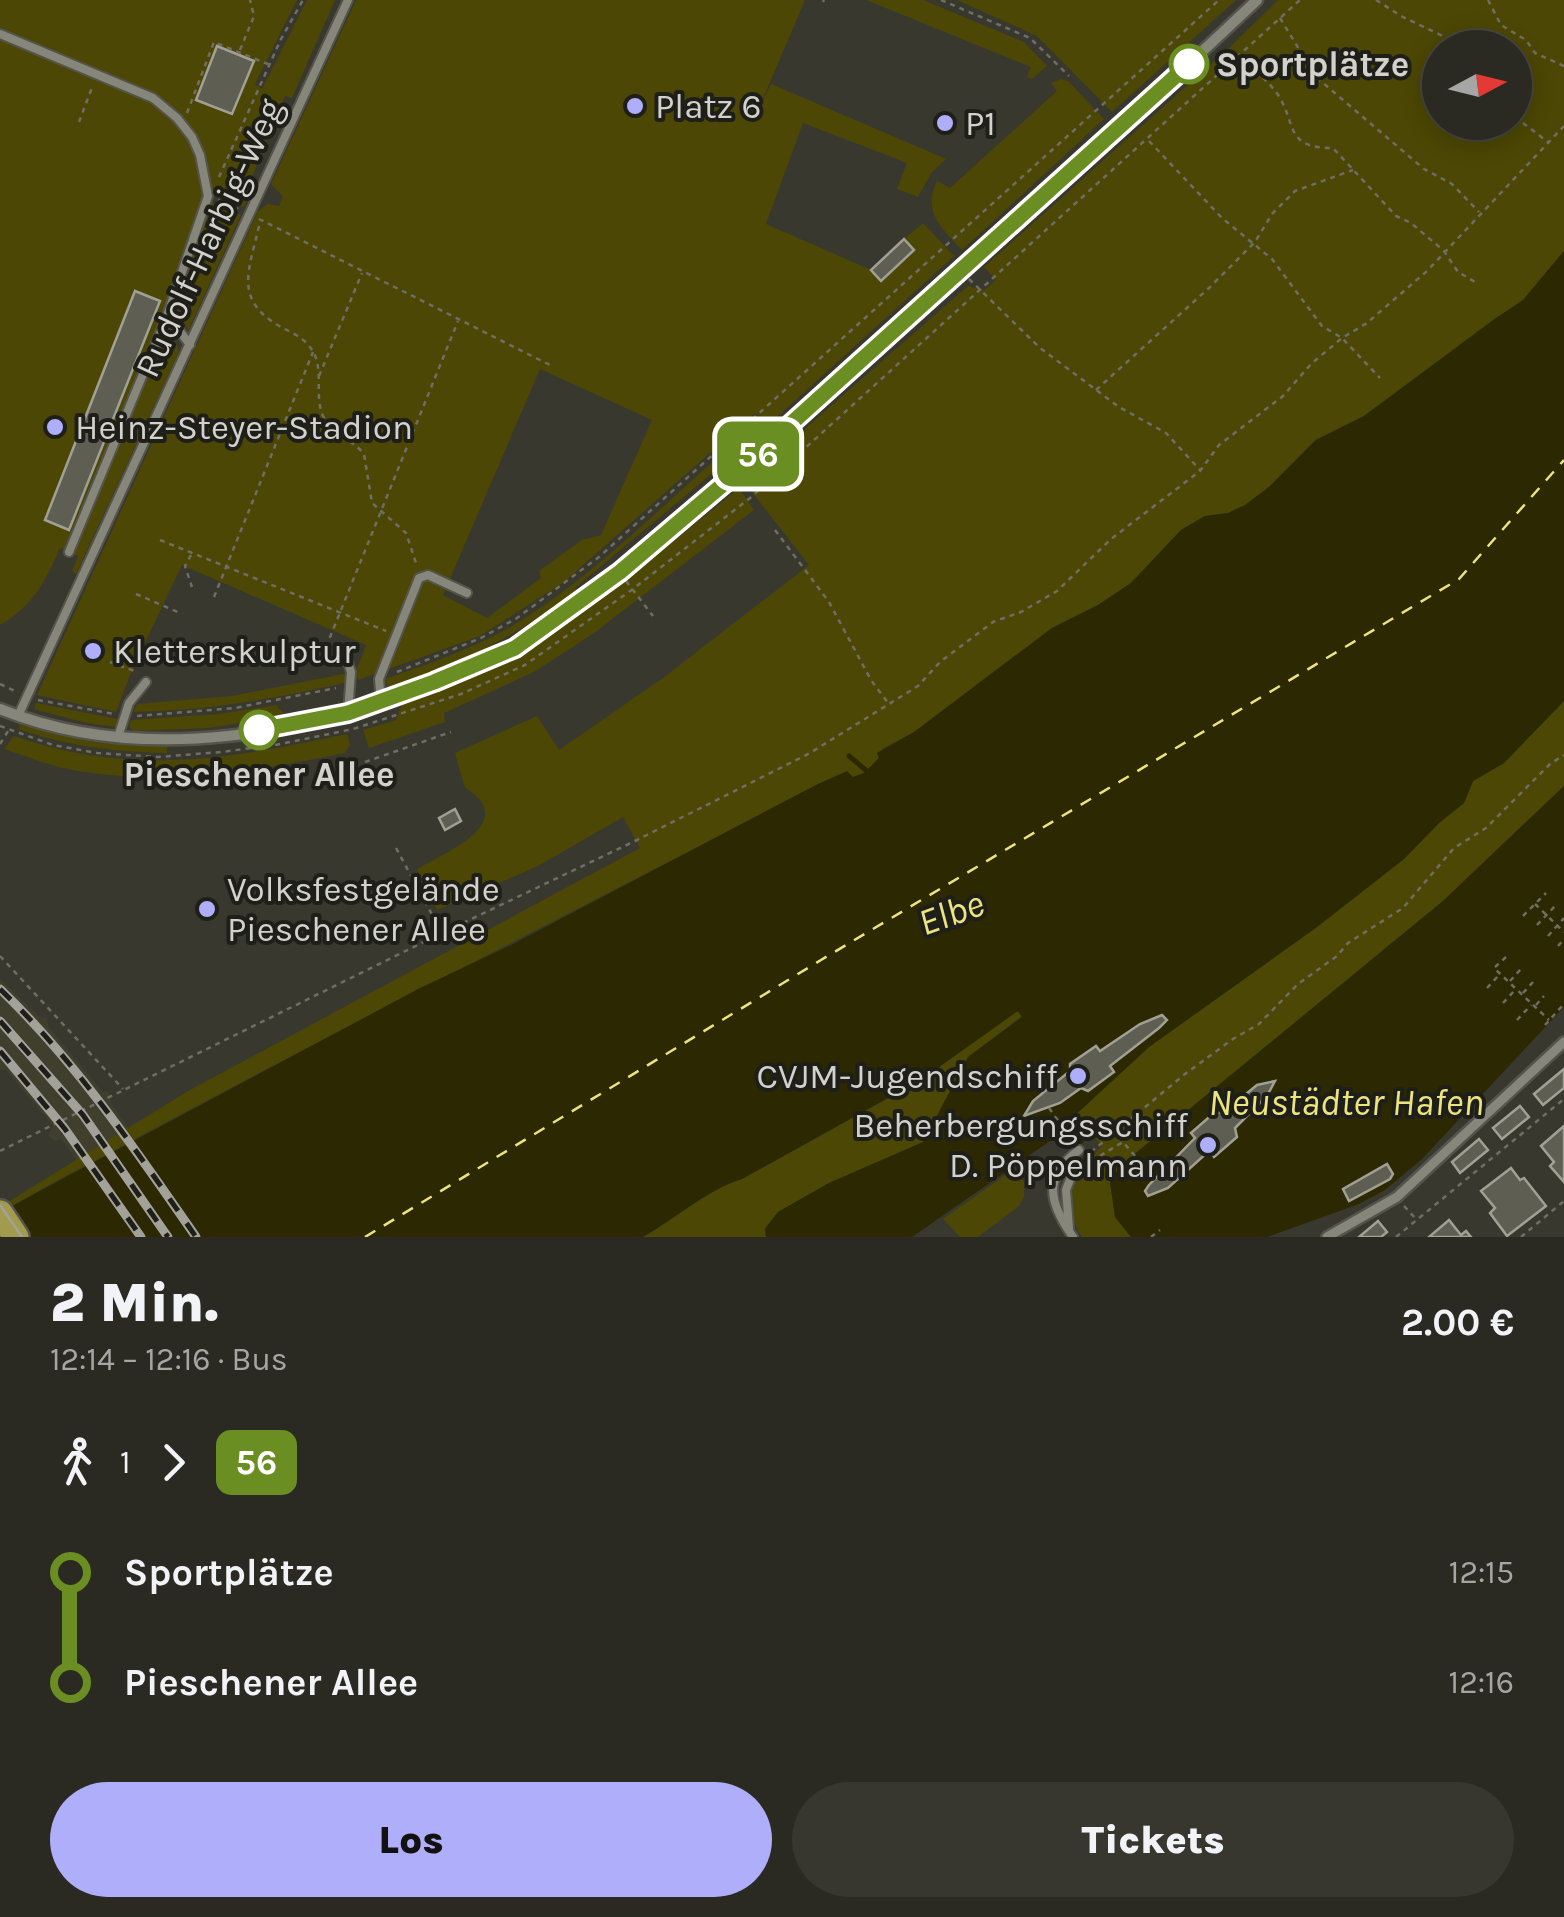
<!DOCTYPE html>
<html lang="de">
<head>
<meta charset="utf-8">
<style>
  body { margin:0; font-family:Karla,sans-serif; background:#37362f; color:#f1f3f6; height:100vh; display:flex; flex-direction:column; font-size:38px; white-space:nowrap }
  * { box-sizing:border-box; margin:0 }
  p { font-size:32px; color:#a6a7a5 }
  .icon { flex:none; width:55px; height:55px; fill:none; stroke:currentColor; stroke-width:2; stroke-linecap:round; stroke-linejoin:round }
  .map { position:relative; height:1237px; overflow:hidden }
  .side { display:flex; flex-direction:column; background:#2b2a22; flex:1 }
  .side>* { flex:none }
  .badge { padding:0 20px; border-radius:15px; font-size:35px; line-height:65px }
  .needle { width:65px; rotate:83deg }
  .controls { position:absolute; left:1422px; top:30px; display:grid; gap:20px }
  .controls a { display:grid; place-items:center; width:110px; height:110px; border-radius:50%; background:#2b2a22; box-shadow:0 5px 25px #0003,0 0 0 2px #474640; font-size:50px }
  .map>.badge { position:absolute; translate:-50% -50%; box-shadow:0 0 0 5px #fff }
  .legs { display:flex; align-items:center; gap:15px; height:110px; padding:0 50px; font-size:32px }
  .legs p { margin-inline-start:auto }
  .headline { display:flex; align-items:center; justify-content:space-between; height:170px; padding:0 50px }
  h1 { font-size:55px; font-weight:800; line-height:75px }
  .button { display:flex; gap:20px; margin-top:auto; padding:20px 50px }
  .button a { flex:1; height:115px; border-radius:60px; background:#afaefa; color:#111; font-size:40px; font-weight:800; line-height:115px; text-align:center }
  .button a+a { background:#37362f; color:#f1f3f6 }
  ul { padding:0 50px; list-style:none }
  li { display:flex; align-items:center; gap:35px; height:110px; font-size:38px }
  li i { display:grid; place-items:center; width:15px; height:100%; margin:0 12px; background:currentColor }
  li i::after { content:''; width:25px; height:25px; margin:-12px; border:8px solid; border-radius:50%; background:#2b2a22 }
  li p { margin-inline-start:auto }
  li:first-child i { background:linear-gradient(#0000 50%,currentColor 0) }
  li:last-child i { background:linear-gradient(currentColor 50%,#0000 0) }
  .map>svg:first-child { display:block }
</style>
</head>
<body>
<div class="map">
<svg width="1564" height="1237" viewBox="0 0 1564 1237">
  <rect width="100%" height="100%" fill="#39382e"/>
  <path fill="#403e2d" d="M0 979 40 1017 47 1018 48 1026 102 1091 109 1092 111 1103 159 1172 109 1204 61 1139 55 1141 48 1136 53 1126 6 1070H0Z"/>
  <path fill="#4c4704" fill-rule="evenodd" d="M0 0H297L255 84 262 89 307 0H335L292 98 285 96 249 184 253 187 244 207 212 194V202L241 215 188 331 179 312 181 305 177 304 172 331 179 352 76 574 72 571 78 556 60 548C46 581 32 607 0 625Z
    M356 0H805L754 120 771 84 946 159 932 172 918 197 897 189 907 163 803 123 766 224 871 270 881 280 913 250 904 239 923 223 954 256 745 446 576 587 573 596C514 635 456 668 389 690L385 679C428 664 472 649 512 626 589 581 667 501 736 441L761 416 754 414 564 582 480 636 358 680 356 671 366 645 182 565 132 670 116 712 37 695 258 211 268 204 279 206 283 196 271 184ZM540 369 652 420 601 535 582 540 539 571 541 578 487 618 443 595Z
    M866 0H923L1024 42 1047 66 1032 79 1027 77 1031 67Z
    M957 0H1236L1112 112 1037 36Z
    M1278 0H1564V251L1523 300 1364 416 1315 440 1269 487 1245 505 1228 513 1205 516 1181 530 1131 583 1098 605 1052 628 914 732 882 749C879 762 866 774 853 777L847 772 816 785C547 927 273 1061 6 1209L3 1205 188 1091 640 848 623 817 538 866 437 910 417 869C443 854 522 822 465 788L455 753 537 716 559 750 663 678 809 565 744 482 968 286 984 290 996 280 984 267 1227 50ZM1440 48H1515V122H1440Z
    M1061 79 1068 81 1104 119 962 250C942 229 922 212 937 181L950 188 1057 91 1051 83Z
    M739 488 754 510 594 633 534 672 444 713 445 722 369 748 363 730 396 720 402 704 515 656 626 580Z
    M348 673 344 683C274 699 205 711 133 712L137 704 232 696Z
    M1564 701V786L1443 901 1120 1166 1110 1182 1115 1217 1131 1237H1082C1058 1202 1076 1172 1102 1146L1093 1136 1087 1141 1071 1119 1149 1047 1317 927 1404 859 1439 823 1464 803 1473 781 1504 763Z
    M36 703 118 719 116 727 86 723 34 709Z
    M276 705 286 716 209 728 134 731 129 726 131 720 219 714Z
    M20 724 100 743 167 746V753C115 752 67 746 18 729Z
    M347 734 350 745 345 753C256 771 169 786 78 771 53 767 28 757 4 749L14 736C133 777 228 759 347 734Z
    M1017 1011 1022 1016 968 1057 924 1142 829 1183 778 1212 765 1228 766 1237H643C675 1219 708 1189 742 1179L923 1079Z
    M1014 1169 1024 1182V1197L1019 1206 978 1237H960L943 1219Z"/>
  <path fill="#2c2801" d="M1564 251V701L1504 763 1473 781 1464 803 1439 823 1404 859 1317 927 1149 1047 1071 1119 1084 1142 1073 1151 1060 1134 912 1237H766L765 1229 778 1212 829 1183 923 1142 968 1057 1022 1017 1018 1011 922 1079 742 1179C708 1189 675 1219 643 1237H0V1213L49 1186 420 988 511 945 816 785 847 771 853 777 864 773 879 758 877 753 914 732 1052 628 1098 605 1131 583 1181 530 1205 516 1228 513 1245 505 1269 487 1316 440 1364 416 1493 320 1523 300Z
    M1564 786V1007L1422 1159 1385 1190 1359 1204 1267 1237H1131L1115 1217 1110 1182 1120 1166 1443 901Z"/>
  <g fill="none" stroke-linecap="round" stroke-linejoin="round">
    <path stroke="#2c2801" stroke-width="5" d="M849 756 868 772"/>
    <path stroke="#ede47e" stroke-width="2.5" stroke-dasharray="12 10" stroke-linecap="butt" d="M365 1237 821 960 1459 579 1564 460"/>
  </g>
  <path fill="#5f5e53" stroke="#a1a094" stroke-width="2.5" d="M217 46 254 61 232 114 196 100Z
    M904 239 914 250 881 281 871 270Z
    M135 291 160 301 69 530 45 520Z
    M455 809 461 821 445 830 439 818Z
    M1162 1015 1167 1020 1159 1028 1110 1066 1114 1072 1088 1091 1081 1088 1060 1103 1024 1116 1033 1101 1070 1071V1064L1096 1046 1100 1051 1140 1024Z
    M1564 1069V1088L1543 1105 1534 1094Z
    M1275 1081 1267 1096 1235 1128 1237 1137 1214 1157 1209 1151 1168 1188 1148 1196 1145 1191 1149 1185 1195 1138 1191 1133 1215 1112 1223 1113 1257 1085Z
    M1520 1106 1529 1117 1502 1139 1493 1128Z
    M1564 1126V1182L1550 1166 1554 1162 1541 1146Z
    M1479 1139 1488 1150 1460 1173 1452 1162Z
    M1387 1164 1393 1174 1390 1179 1349 1201 1343 1189Z
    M1511 1168 1520 1180 1524 1178 1546 1206 1507 1236 1490 1213 1495 1208 1481 1191Z
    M1449 1220 1461 1235 1466 1231 1471 1237H1429Z
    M1378 1221 1387 1232 1381 1237H1359Z"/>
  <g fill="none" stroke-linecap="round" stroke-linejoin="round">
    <g stroke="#55544c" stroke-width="12">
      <path id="service" d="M0 34 153 98 177 118 192 137 200 155 208 196 166 319 174 323 190 345
        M69 552 166 319
        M346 656 351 672 348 713
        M381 702 379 679 419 578 428 575 467 593
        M18 716 348 0
        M118 737 129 703 146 682
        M1069 1228 1066 1190 1073 1172
        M1073 1237C1049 1203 1042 1177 1079 1150"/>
    </g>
    <g stroke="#55544c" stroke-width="14">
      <path id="pedestrian" d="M1327 1237 1397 1197 1564 1042"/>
    </g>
    <g stroke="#55544c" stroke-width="15">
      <path id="minor" d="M0 709C143 767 315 734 453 675 473 666 496 659 516 647 537 634 557 617 577 602 668 536 750 460 834 385 975 257 1119 131 1257 0"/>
    </g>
    <g stroke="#55544c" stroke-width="30">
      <path id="primary" d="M0 1213 16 1237"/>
    </g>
    <path stroke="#6f6e65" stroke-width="2.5" stroke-dasharray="5 5" stroke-linecap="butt" d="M823 0 824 2
      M941 0 1030 38 1069 76
      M1376 0 1401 16 1468 48
      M1488 0 1501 25 1526 40 1535 53 1564 66
      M1280 18 1316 77 1424 169 1452 184 1479 212
      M240 50 254 16 250 0
      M1240 58C1252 68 1266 79 1276 92 1298 122 1282 148 1333 148L1396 216 1411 223 1444 251 1458 272 1477 283
      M187 113 214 42 270 65
      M1515 117 1548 142
      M79 122 93 85
      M1149 141 1222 218 1272 259 1322 326 1342 338 1380 378
      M219 177 281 39 303 0
      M218 200 238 209
      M259 219 552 366
      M259 226C249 271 233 300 281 327 292 333 305 338 312 350 325 370 313 397 324 418 332 434 353 440 364 454L372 503 406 533 417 566
      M969 279 1040 348 1119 407 1166 433 1200 470
      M319 376 362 273
      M1096 390 1209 288 1255 242 1272 214 1295 191 1353 170
      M775 530 829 602 871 680 889 704
      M160 540 386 631
      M191 555 185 566 192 587
      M626 581 653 616
      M136 594 180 613
      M214 597 313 352
      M326 647 458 321
      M110 662 137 672
      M397 672 481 638 517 618 599 557 1219 0
      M0 684 17 692
      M38 700 114 714
      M137 716 235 708 336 688
      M0 726 53 745 97 753 158 757 221 752 275 745 353 729 461 694 525 665 633 589 750 498 1300 0
      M0 744 10 728
      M365 762 451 732
      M396 848 442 933 635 841 810 753 918 686 940 662 993 622 1021 612 1057 591 1111 539 1200 471 1219 445 1283 396 1311 364 1342 338 1367 323 1427 271 1564 126
      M1535 904 1564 932
      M1523 916 1546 893
      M1537 925 1556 905
      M1548 936 1564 918
      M1558 946 1564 939
      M0 956 123 1089
      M1506 957 1494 968 1549 1020
      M1510 981 1521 969
      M1487 988 1499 975
      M1523 993 1533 982
      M1503 1003 1515 990
      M1536 1005 1544 996
      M1517 1020 1531 1005
      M1545 1025 1564 1004
      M1049 1108 1072 1140
      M0 1151 440 934
      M1091 1152 1185 1074 1233 1039 1259 1024 1298 984 1337 956 1348 943 1403 908 1454 848 1486 828 1550 764 1564 755
      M1083 1166 1123 1142 1154 1178
      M1404 1206 1416 1219
      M1151 1237 1160 1230
      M1396 1237 1564 1099
      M1521 1237 1564 1201"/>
    <use href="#service" stroke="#87867a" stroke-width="8"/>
    <use href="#pedestrian" stroke="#87867a" stroke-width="9"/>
    <use href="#minor" stroke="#87867a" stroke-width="10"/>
    <use href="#primary" stroke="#a29b4d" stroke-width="25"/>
    <path stroke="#a2a19a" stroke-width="2.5" d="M0 1205 22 1237"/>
    <g stroke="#a2a19a" stroke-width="9">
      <path id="rail" d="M0 989C77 1063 136 1150 196 1237
        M0 1021 83 1115 168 1237
        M0 1051 65 1129 141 1237"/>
    </g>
    <use href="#rail" stroke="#1f1f1a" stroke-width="5" stroke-dasharray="15" stroke-linecap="butt"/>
  </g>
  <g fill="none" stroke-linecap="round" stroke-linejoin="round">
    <g stroke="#fff" stroke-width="22">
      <path id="line-1" d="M259 730 348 713 434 682 515 648 620 572 733 476 1189 64"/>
    </g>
    <use href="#line-1" stroke="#6b8e23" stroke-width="15"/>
  </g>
  <g fill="#fff" stroke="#6b8e23" stroke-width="5">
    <circle cx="1189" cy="64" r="18"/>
    <circle cx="259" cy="730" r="18"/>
  </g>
  <g fill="#afaefa" stroke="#1f1f1a" stroke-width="4">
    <circle cx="635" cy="106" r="10"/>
    <circle cx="945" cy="123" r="10"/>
    <circle cx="55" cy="427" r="10"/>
    <circle cx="93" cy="651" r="10"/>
    <circle cx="207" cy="909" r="10"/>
    <circle cx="1078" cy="1076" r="10"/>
    <circle cx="1208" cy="1145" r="10"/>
  </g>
  <g text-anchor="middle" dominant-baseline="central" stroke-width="8" stroke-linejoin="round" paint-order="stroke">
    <g font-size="35" font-weight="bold" fill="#d2d1cb" stroke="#1f1f1a" text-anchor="start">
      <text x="1216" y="64">Sportplätze</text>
      <text x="259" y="774" text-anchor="middle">Pieschener Allee</text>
    </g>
    <g font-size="35" fill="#d2d1cb" stroke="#1f1f1a" text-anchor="start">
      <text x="655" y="106">Platz 6</text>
      <text x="965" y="123">P1</text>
      <text x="75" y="427">Heinz-Steyer-Stadion</text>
      <text x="113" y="651">Kletterskulptur</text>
      <text x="227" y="889">Volksfestgelände<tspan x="227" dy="40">Pieschener Allee</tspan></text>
      <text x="1058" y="1076" text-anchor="end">CVJM-Jugendschiff</text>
      <text x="1188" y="1125" text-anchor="end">Beherbergungsschiff<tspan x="1188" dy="40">D. Pöppelmann</tspan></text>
    </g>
    <g font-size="35" fill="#d2d1cb" stroke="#1f1f1a">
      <text transform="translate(209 238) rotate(-65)">Rudolf-Harbig-Weg</text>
    </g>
    <g font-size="38" font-style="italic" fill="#ede47e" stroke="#1f1f1a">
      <text transform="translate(951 913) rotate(-20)">Elbe</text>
      <text x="1346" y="1102">Neustädter Hafen</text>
    </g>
  </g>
</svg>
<div class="controls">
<a><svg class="needle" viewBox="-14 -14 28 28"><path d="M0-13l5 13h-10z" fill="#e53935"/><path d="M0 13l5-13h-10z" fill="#a6a7a5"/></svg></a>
</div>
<b class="badge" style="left:758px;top:454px;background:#6b8e23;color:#fff">56</b>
</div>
<section class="side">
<div class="headline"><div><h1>2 Min.</h1><p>12:14 – 12:16 · Bus</p></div><b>2.00 €</b></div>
<div class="legs"><svg class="icon" aria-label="walk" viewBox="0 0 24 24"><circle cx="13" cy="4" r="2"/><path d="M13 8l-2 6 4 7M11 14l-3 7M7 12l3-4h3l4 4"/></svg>1<svg class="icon" aria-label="forward" viewBox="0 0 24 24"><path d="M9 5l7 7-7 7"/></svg><b class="badge" style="background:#6b8e23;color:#fff">56</b></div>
<ul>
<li><i style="color:#6b8e23"></i><b>Sportplätze</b><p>12:15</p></li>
<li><i style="color:#6b8e23"></i><b>Pieschener Allee</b><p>12:16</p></li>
</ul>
<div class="button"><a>Los</a><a>Tickets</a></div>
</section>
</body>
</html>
